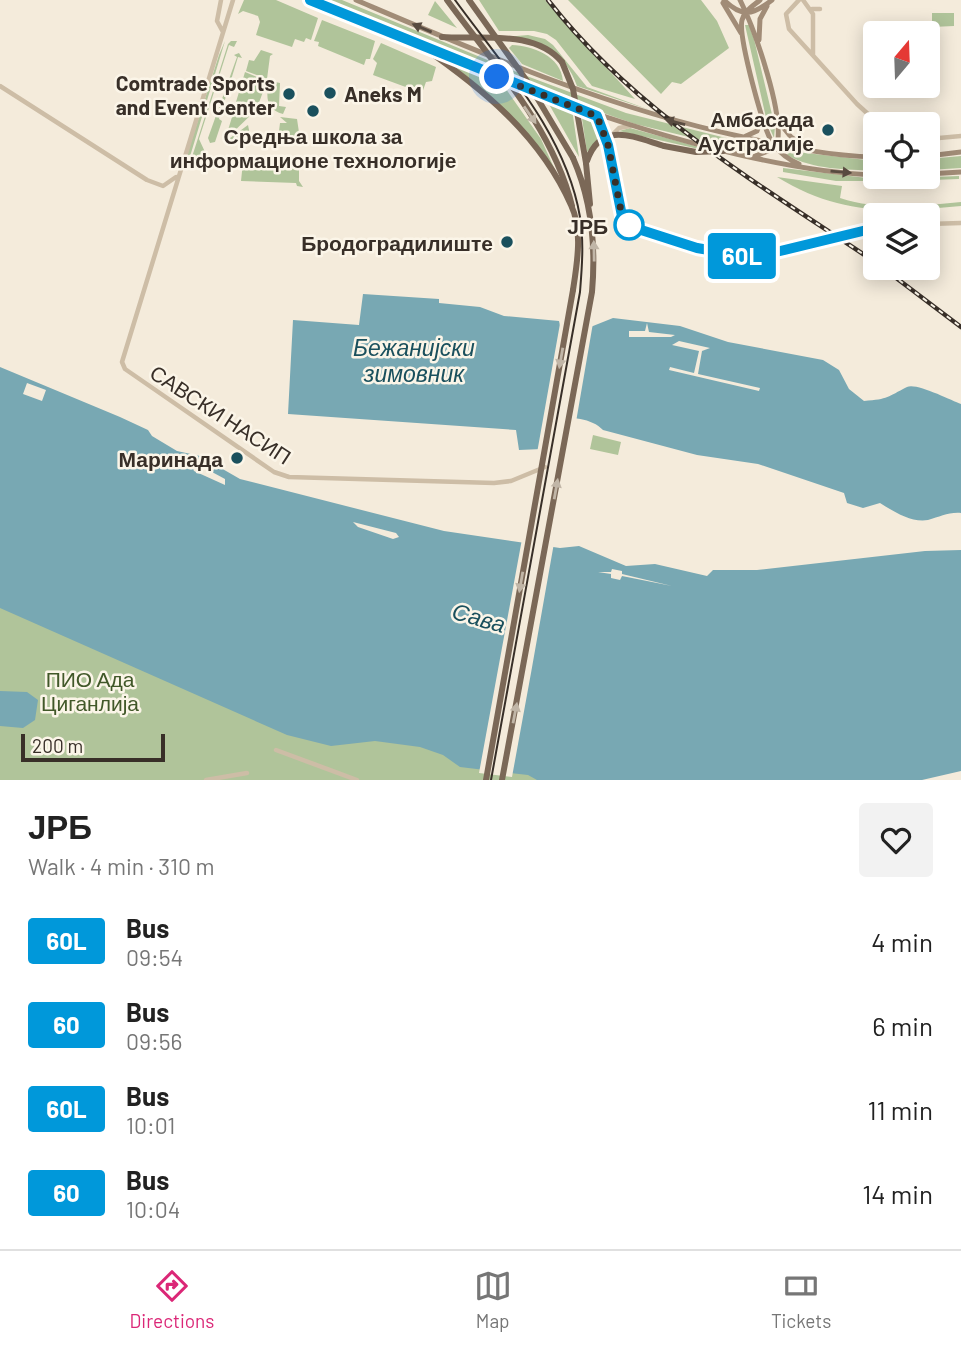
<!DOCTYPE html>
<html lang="en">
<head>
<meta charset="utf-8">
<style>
  body { margin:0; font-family:Barlow,sans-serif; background:#f2f2f2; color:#222; height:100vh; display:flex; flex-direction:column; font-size:26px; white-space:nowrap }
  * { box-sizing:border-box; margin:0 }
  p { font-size:23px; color:#767676 }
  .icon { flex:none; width:38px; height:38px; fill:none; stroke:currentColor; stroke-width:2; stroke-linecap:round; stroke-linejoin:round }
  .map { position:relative; height:780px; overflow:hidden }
  .details { display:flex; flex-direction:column; background:#fff; flex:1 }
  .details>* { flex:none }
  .badge { padding:0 14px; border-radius:5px; font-size:24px; line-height:46px }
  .needle { width:46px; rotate:19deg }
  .fabs { position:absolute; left:863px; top:21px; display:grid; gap:14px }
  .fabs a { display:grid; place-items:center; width:77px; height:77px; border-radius:7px; background:#fff; box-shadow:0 4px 18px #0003; font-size:35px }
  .scale { position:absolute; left:21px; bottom:18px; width:144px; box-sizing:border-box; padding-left:7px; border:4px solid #382f28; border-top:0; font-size:19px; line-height:24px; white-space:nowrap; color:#382f28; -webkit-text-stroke:5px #fbf5e8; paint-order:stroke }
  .you { position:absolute; width:35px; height:35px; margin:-18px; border:5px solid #fff; border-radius:50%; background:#1a73e8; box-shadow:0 0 0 10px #1a73e833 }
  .map>.badge { position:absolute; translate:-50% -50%; box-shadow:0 0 0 4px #fff }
  .round { display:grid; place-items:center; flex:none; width:74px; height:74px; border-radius:7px; background:#f2f2f2 }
  .summary { display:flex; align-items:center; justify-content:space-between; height:119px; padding:0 28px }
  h1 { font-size:33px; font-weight:700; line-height:52px }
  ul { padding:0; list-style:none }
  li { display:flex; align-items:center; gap:21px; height:84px; padding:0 28px }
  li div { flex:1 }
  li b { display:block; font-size:26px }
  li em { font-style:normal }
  li .badge { min-width:77px; font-weight:700; text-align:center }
  .dock { display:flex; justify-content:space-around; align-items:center; height:98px; border-top:2px solid #e0e0e0; background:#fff; font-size:19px; color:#767676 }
  .dock a { display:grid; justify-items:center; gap:4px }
  .dock .active { color:#db2777 }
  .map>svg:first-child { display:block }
</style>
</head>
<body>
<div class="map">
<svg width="961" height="780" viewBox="0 0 961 780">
  <rect width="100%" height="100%" fill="#f4ebdb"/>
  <path fill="#b0c49a" d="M244 0H276L318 18 311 40 306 38 304 42 295 39 292 47 256 35 260 22 258 16 243 11 238 14Z
    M319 0H342L524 75 626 113 770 149 761 152 747 151 635 124 537 90Z
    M479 0H545L635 99 592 86 556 40 547 34 534 31H499Z
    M568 0H701L717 21 729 48 681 84 672 82 661 94Z
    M435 1 457 28 428 15Z
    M932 13H954V26L932 27Z
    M322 20 375 41 370 59H366L364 65 318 46 319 42 314 41Z
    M745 25H749L754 39 775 127 774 138 767 122Z
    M528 35 545 39 553 45 587 87 650 110 577 86C565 51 540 42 506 37Z
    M225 41 188 163 184 164 219 55Z
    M231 41H237L234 47 229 45 199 139 205 152 202 162 192 157 228 44Z
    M381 43 436 67 432 81 426 82 422 93 373 75 377 63 373 59Z
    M512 45C533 46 561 56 563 81L522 64 509 48Z
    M261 50 273 54 270 56 267 79 246 71 249 60 254 61Z
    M239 53 242 58 238 57 219 119 222 121 215 142 210 143 208 138 237 57 234 55Z
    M445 59 501 82 541 139 556 172C521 123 492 95 445 59Z
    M245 72 267 81 257 108 236 102Z
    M270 81 280 83 279 106 286 107 283 114C266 109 265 96 270 81Z
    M546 99 572 109 579 157Z
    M236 104 256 110 225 140Z
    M581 112 597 118 602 135 587 152Z
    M280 117 297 119 300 139 279 131 280 123H287Z
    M248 125 250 135H277L278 133 299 143 226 141Z
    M630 128 703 148V150L619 131Z
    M789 151 875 161V171C845 169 814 170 787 155Z
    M961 156V168L928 170V159Z
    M243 162 294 163 299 168V181L303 187 297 186 296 183 241 181Z
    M783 168 867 178 870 181H836L783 172Z
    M959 176V179L881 182V179Z
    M777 177 842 186 840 198C880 211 920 206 961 202V206C890 213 839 215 777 177Z
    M593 435 621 442 618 455 590 449Z
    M0 566 602 780H0Z"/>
  <path fill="#78a8b3" d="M363 294 439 299V303L480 307 504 316 559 321 562 335 568 336 613 318 680 326 728 342 823 360 839 370 849 389 864 401C889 399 887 397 907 387 915 382 951 400 961 404V513C948 512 940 517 928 520 911 523 893 511 880 503L863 508 847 503 844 493 758 464 697 455 603 430C592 418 570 417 554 417L542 449 519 450 516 430 288 414 293 320 359 325Z
    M0 367 120 417 148 430 152 436 177 451 200 456 240 479 444 531 560 548 579 546 626 566 655 564 707 576 713 570H757L925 551 961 550V771L922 780H537L528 775 460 767 443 755 420 747 375 741 331 746 287 735 0 608Z
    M0 691 27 692 38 700 35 720 23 728 0 726Z"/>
  <path fill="#f4ebdb" d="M561 318 565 333 593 323 576 422 550 421 543 452 537 453Z
    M647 323 649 332 675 335 671 337H629V331H645Z
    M679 341 710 348 702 351 698 374 760 388 759 391 669 370 670 367 694 373 699 351 672 345Z
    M27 383 46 390 42 401 23 394Z
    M191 464 209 470 213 464 216 466 212 472 225 479V485L194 471Z
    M353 522 396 533 399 537 393 539 358 527Z
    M522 539 554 543 531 673 512 777 479 773Z
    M612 569 622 571V574L672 586 622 576 620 580 611 578V574L598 572H611Z"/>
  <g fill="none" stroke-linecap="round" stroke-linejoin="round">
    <path stroke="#cdbda6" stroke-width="4.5" d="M221 0 217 21 223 32
      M233 0 122 362 125 369 274 472 289 477 494 483 511 481 545 467
      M799 0 786 14 789 29 857 104 879 124
      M803 0 813 14V55
      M812 9H820
      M0 86 147 180 163 186 176 177
      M597 116 608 145 622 216 635 228 697 248 744 256 776 252 875 228
      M612 135 619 128 630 126
      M928 139 961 136
      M928 224 961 223
      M276 750 357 780
      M206 780 247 773"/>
    <path stroke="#a18c77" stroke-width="5" d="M310 0C441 55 570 112 708 147 762 161 818 173 875 175
      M356 0C483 54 607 108 743 137 787 147 830 156 875 157
      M724 0C742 18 753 15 772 0
      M740 0C754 28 787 120 776 148L755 156
      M760 0C753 6 745 10 742 20 738 36 763 129 773 144 780 153 789 160 799 164
      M723 3 741 33
      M759 40 760 19 767 6
      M778 121 791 137 809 149
      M746 136 757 131 761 119
      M928 156 961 152
      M928 174 961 172"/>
    <path stroke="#7b6857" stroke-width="6" d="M442 37C482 40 534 29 562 62
      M421 46C482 88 540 135 571 205 583 230 577 264 573 290
      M664 146 696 152 723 151
      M586 163 590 204
      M502 780 592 292C596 246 592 201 573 158"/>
    <path stroke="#382f28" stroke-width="2" d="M455 0C503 66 566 134 580 217 584 242 582 267 580 292L491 780"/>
    <g stroke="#382f28" stroke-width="4.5">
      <path id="rail" d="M548 0C635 112 759 184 875 262
        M883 268 961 327"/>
    </g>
    <use href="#rail" stroke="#fbf5e8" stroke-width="2" stroke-dasharray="5" stroke-linecap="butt"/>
    <path stroke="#7b6857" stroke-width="6" d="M447 0C493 63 553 128 572 206
      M469 0 527 81 573 158
      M562 62 573 89 586 163
      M587 161C601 120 634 137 664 146
      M486 780 573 290"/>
  </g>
  <defs><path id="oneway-solid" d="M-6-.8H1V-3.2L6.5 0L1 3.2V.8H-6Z" transform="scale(1.75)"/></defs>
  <g fill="#584b40">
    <use href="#oneway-solid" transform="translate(422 28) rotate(-157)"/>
    <use href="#oneway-solid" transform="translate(675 122) rotate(-165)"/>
    <use href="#oneway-solid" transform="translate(841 172) rotate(5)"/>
  </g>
  <g fill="#c1b6a7">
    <use href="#oneway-solid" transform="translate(530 115) rotate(55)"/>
    <use href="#oneway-solid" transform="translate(594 251) rotate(-91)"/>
    <use href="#oneway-solid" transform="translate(561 358) rotate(100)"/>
    <use href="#oneway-solid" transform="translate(556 489) rotate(-80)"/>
    <use href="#oneway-solid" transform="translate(521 582) rotate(100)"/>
    <use href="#oneway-solid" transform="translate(515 713) rotate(-79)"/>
  </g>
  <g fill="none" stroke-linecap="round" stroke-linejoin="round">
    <g stroke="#fff" stroke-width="16">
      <path id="line" d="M310 0 597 116 608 145 622 216 635 228 697 248 744 256 776 252 875 228"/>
    </g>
    <use href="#line" stroke="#0098da" stroke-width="10"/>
    <path stroke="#382f28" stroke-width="7" stroke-dasharray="0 12.6" d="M497 77 597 116 608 145 622 216 629 225"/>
  </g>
  <g fill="#1a505d" stroke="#fbf5e8" stroke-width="2.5">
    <circle cx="330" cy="93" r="7"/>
    <circle cx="289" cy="94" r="7"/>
    <circle cx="313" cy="111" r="7"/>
    <circle cx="828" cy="130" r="7"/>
    <circle cx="507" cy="242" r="7"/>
    <circle cx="237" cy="458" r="7"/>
  </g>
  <circle fill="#fff" stroke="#0098da" stroke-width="3.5" cx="629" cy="225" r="14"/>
  <g text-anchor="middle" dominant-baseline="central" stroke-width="5" stroke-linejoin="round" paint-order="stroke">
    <g font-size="21" font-weight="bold" fill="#382f28" stroke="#fbf5e8" text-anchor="end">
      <text x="275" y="82">Comtrade Sports<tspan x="275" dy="24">and Event Center</tspan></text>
      <text x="344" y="93" text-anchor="start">Aneks M</text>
      <text x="814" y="118">Амбасада<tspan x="814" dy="24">Аустралије</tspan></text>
      <text x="313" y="135" text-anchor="middle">Средња школа за<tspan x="313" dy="24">информационе технологије</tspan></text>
      <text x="493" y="242">Бродоградилиште</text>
      <text x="223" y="458">Маринада</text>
    </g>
    <g font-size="21" font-weight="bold" fill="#382f28" stroke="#fbf5e8" text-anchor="end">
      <text x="608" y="225">ЈРБ</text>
    </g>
    <g font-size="21" fill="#382f28" stroke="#fbf5e8">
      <text transform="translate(221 414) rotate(33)">САВСКИ НАСИП</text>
    </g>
    <g font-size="21" fill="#415829" stroke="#fbf5e8">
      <text x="90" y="678">ПИО Ада<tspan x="90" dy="24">Циганлија</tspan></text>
    </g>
    <g font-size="23" font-style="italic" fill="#1a505d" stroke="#fbf5e8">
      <text x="414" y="347">Бежанијски<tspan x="414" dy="26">зимовник</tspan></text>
      <text transform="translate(479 617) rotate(16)">Сава</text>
    </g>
  </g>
</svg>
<div class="fabs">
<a><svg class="needle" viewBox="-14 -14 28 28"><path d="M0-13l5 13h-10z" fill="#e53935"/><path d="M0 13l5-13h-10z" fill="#767676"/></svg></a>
<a><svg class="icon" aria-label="locate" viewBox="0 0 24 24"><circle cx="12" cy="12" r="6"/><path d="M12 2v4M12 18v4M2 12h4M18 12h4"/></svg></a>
<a><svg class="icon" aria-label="layers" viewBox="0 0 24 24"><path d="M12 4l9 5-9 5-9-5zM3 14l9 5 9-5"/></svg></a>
</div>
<div class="scale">200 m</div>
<div class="you" style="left:497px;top:77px"></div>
<b class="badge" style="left:742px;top:256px;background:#0098da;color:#fff">60L</b>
</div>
<section class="details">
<div class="summary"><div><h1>ЈРБ</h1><p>Walk · 4 min · 310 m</p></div><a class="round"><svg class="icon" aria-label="heart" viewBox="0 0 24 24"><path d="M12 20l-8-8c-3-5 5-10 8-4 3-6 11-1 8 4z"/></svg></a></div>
<ul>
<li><span class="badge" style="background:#0098da;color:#fff">60L</span><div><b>Bus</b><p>09:54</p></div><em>4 min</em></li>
<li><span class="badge" style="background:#0098da;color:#fff">60</span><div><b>Bus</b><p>09:56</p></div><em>6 min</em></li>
<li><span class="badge" style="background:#0098da;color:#fff">60L</span><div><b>Bus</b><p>10:01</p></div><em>11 min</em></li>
<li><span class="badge" style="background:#0098da;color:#fff">60</span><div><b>Bus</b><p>10:04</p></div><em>14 min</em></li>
</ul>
</section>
<nav class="dock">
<a class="active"><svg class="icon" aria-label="directions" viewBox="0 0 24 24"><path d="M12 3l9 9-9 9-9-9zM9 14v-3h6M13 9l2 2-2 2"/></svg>Directions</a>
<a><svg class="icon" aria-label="map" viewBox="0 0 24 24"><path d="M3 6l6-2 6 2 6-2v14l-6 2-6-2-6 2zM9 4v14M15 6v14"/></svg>Map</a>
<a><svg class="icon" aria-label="tickets" viewBox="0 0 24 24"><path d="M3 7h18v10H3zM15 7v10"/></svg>Tickets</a>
</nav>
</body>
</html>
